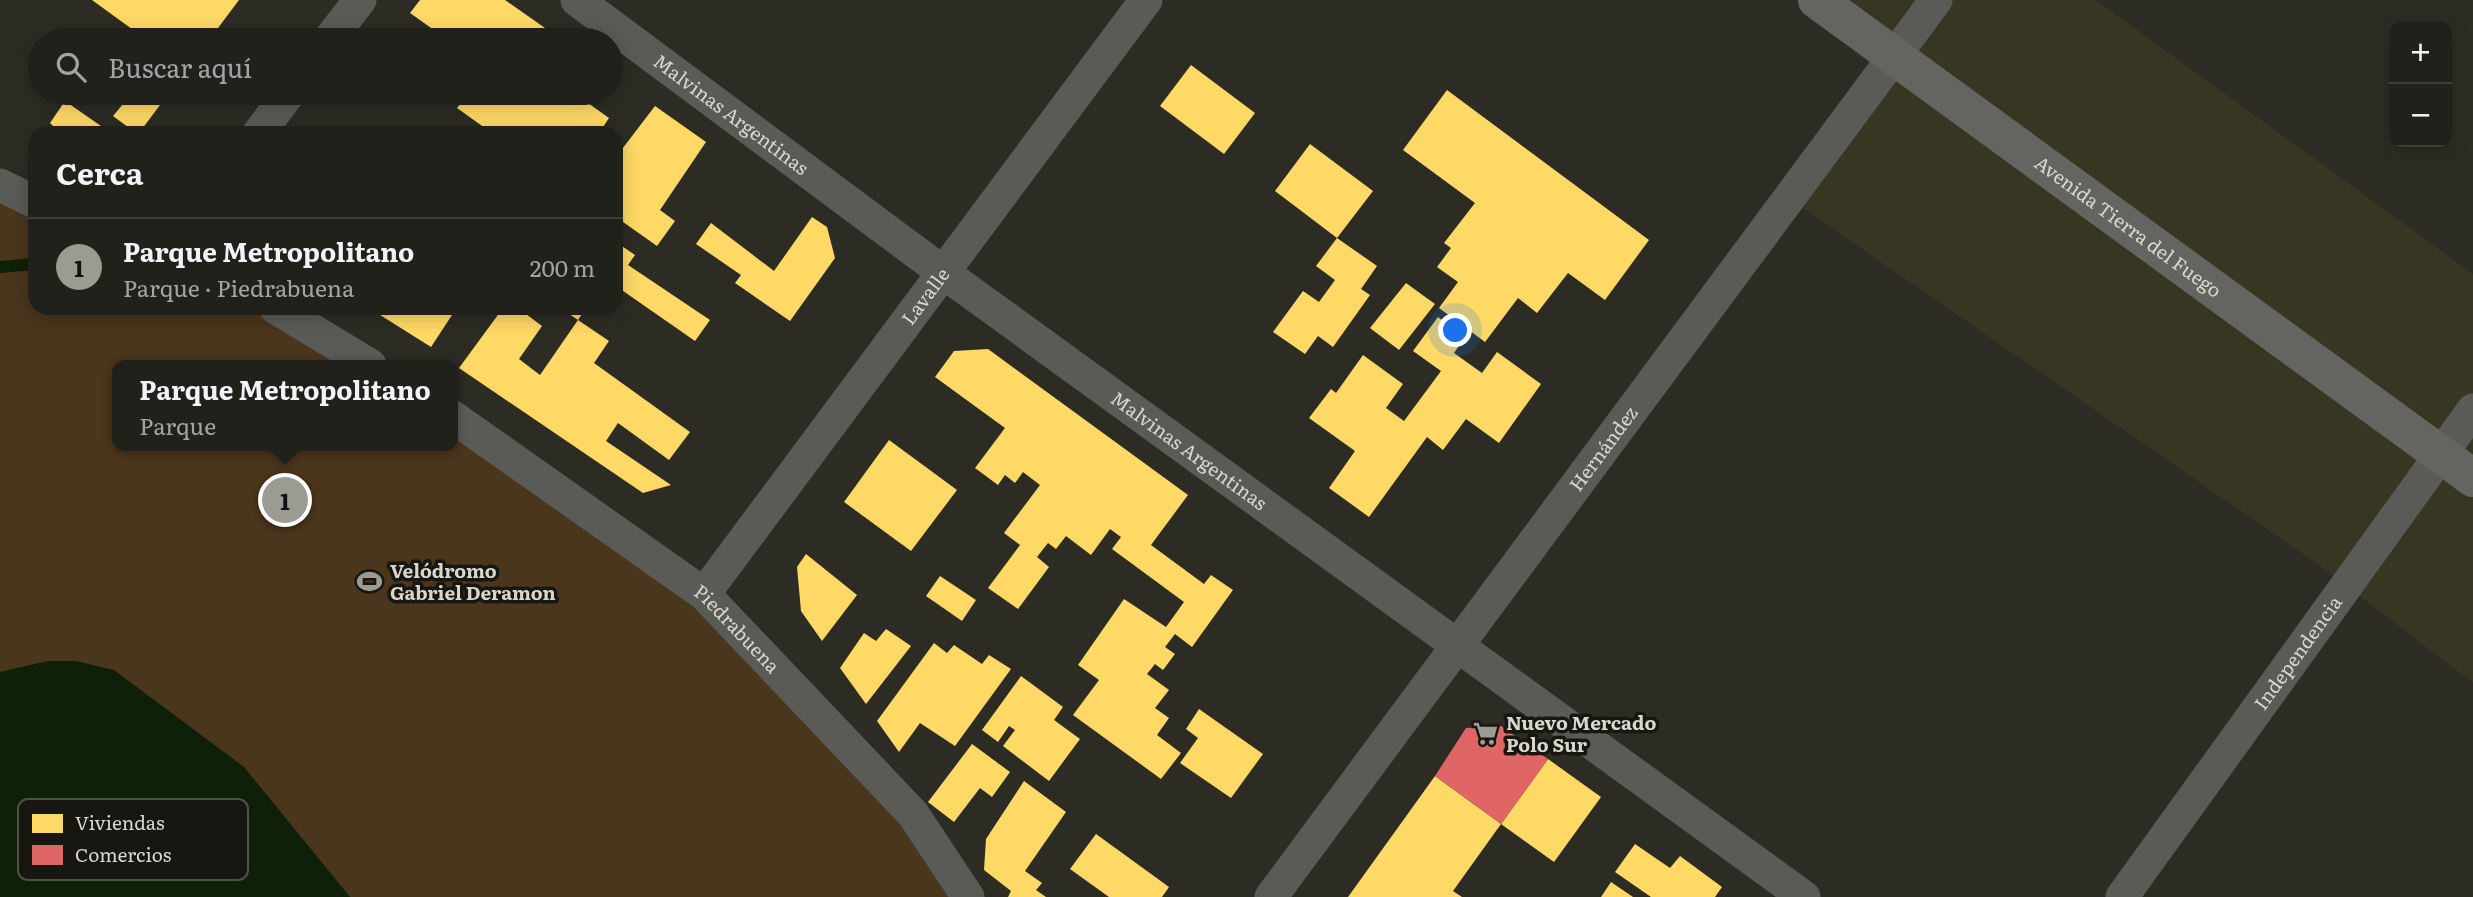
<!DOCTYPE html>
<html lang="es">
<head>
<meta charset="utf-8">
<style>
  :root { --surface:#21211b; --page:#2d2e28; --text:#f1f3f6; --muted:#a2a3a3; --line:#3e3e3a; --accent:#9c9b92 }
  body { margin:0; font-family:Literata,serif; background:var(--page); color:var(--text) }
  .controls { position:absolute; right:21px; top:21px; display:grid; overflow:hidden; border-radius:14px; box-shadow:0 4px 18px #0003 }
  .controls button { width:63px; height:63px; display:grid; place-items:center; padding:0; border:0; border-bottom:2px solid var(--line); background:var(--surface); color:var(--text); font:35px sans-serif }
  .you { position:absolute; left:1456px; top:331px; width:24px; height:24px; margin:-18px; border:5px solid #fff; border-radius:50%; background:#1a73e8; box-shadow:0 0 0 10px #1a73e833 }
  .badge { display:grid; place-items:center; width:46px; height:46px; border-radius:50%; background:var(--accent); color:#111; font-size:23px; font-weight:700 }
  .pin { position:absolute; translate:-50% -50%; border:4px solid #fff; box-shadow:0 2px 7px #0006 }
  .popup { position:absolute; left:112px; top:360px; width:346px; height:91px; box-sizing:border-box; display:grid; place-content:center; border-radius:14px; background:var(--surface); filter:drop-shadow(0 2px 5px #0005); font-size:23px; white-space:nowrap; color:var(--muted) }
  .popup b { font-size:26px; color:var(--text) }
  .popup::after { content:''; position:absolute; left:50%; top:100%; margin-left:-14px; border:14px solid transparent; border-top-color:var(--surface) }
  .list { margin:0; padding:0; list-style:none }
  h2 { display:flex; justify-content:space-between; align-items:center; height:91px; margin:0; padding:0 28px; font-size:30px }
  h2 small { font-size:23px; font-weight:400; color:var(--muted) }
  .list li { display:grid; grid-template-columns:46px 1fr auto; gap:21px; align-items:center; box-sizing:border-box; height:98px; padding:0 28px; border-top:2px solid var(--line) }
  .list b { display:block; font-size:26px; white-space:nowrap }
  .list p { margin:0; font-size:23px; white-space:nowrap; color:var(--muted) }
  .list em { font-size:23px; font-style:normal; color:var(--muted) }
  .icon { flex:none; width:38px; height:38px; fill:none; stroke:currentColor; stroke-width:2; stroke-linecap:round; stroke-linejoin:round }
  .map { position:relative; flex:none; width:2473px; height:897px; overflow:hidden }
  .search { position:absolute; background:var(--surface); box-shadow:0 4px 18px #0003; left:28px; top:28px; width:595px; height:77px; display:flex; align-items:center; gap:18px; box-sizing:border-box; padding:0 24px; border-radius:38px; color:var(--muted); font-size:26px }
  .panel { position:absolute; background:var(--surface); box-shadow:0 4px 18px #0003; left:28px; top:126px; width:595px; height:189px; border-radius:21px }
  .map>svg:first-child { display:block }
  .built { fill:#373622 }
  .green { fill:#4a351d }
  .water { fill:#0e2108 }
  .homes { fill:#ffd966 }
  .shops { fill:#e06666 }
  .lines { fill:none; stroke-linecap:round; stroke-linejoin:round }
  .stream { stroke:#0e2108; stroke-width:12 }
  .street { stroke:#5a5b57; stroke-width:33 }
  .secondary { stroke:#646461; stroke-width:38 }
  .labels { text-anchor:middle; stroke-width:7; stroke-linejoin:round; paint-order:stroke }
  .street-label { font-size:19px; fill:#d8d7ce; stroke:#171610 }
  .poi-label { font-size:19px; font-weight:bold; fill:#d8d7ce; stroke:#171610; text-anchor:start }
  .key { fill:#171610; stroke:#515049; stroke-width:2 }
  .key-label { font-size:19px; fill:#d8d7ce }
</style>
</head>
<body>
<div class="map">
<svg width="2473" height="897" viewBox="0 0 2473 897">
  <rect width="100%" height="100%" fill="#2c2c24"/>
  <!-- built -->
  <polygon class="built" points="1817,0 2096,0 2473,274 2473,683 2319,565 1791,200 1894,57"/>
  <!-- green -->
  <polygon class="green" points="0,185 35,202 35,308 276,308 370,365 117,365 117,446 453,446 453,417 704,594 968,897 0,897"/>
  <!-- water -->
  <polygon class="water" points="48,661 76,661 114,670 244,767 350,897 0,897 0,672"/>
  <!-- homes -->
  <g class="homes">
    <polygon points="92,0 239,0 209,40 147,40"/>
    <polygon points="420,0 505,0 562,40 448,40 410,13"/>
    <polygon points="1191,65 1255,113 1224,154 1160,106"/>
    <polygon points="1447,90 1649,240 1605,300 1568,273 1537,313 1518,298 1485,342 1439,308 1458,282 1437,267 1451,248 1444,243 1475,203 1403,150"/>
    <polygon points="81,93 107,93 98,105"/>
    <polygon points="108,93 143,93 160,105 139,133 136,133 113,116 123,104"/>
    <polygon points="469,93 574,93 609,118 599,133 492,133 457,108"/>
    <polygon points="65,101 111,133 60,133 50,123"/>
    <polygon points="655,106 706,142 660,210 675,221 657,246 616,217 616,157"/>
    <polygon points="1310,144 1373,191 1337,238 1275,191"/>
    <polygon points="812,217 827,227 835,258 790,321 735,283 741,275 696,244 711,223 774,271"/>
    <polygon points="1337,238 1377,266 1361,289 1370,295 1333,347 1318,336 1305,354 1273,332 1303,291 1319,302 1335,280 1316,266"/>
    <polygon points="616,242 635,255 628,265 710,320 695,341 616,286"/>
    <polygon points="1406,283 1435,304 1399,350 1370,328"/>
    <polygon points="369,308 441,308 452,315 431,347"/>
    <polygon points="503,308 518,308 542,326 519,359 540,375 578,320 609,341 594,363 690,432 669,460 618,423 606,441 671,485 643,493 459,368"/>
    <polygon points="560,308 586,308 578,320"/>
    <polygon points="1438,317 1465,337 1454,353 1482,373 1497,352 1541,384 1499,443 1466,419 1443,450 1427,437 1369,517 1329,488 1355,451 1309,418 1331,389 1336,393 1363,355 1403,384 1386,408 1404,421 1441,371 1413,351"/>
    <polygon points="988,349 1188,495 1151,545 1204,584 1211,575 1233,590 1192,647 1175,634 1165,647 1175,654 1163,670 1155,664 1147,674 1169,690 1155,708 1169,718 1157,735 1181,753 1161,779 1073,715 1099,680 1078,665 1124,599 1166,627 1184,602 1112,549 1121,537 1110,529 1091,555 1066,536 1056,549 1048,543 1037,557 1049,567 1018,609 988,588 1020,545 1004,533 1040,485 1023,472 1015,483 1005,475 998,485 975,468 1005,428 935,377 954,351"/>
    <polygon points="889,440 957,490 911,551 844,502"/>
    <polygon points="806,554 857,595 822,641 801,611 797,567"/>
    <polygon points="940,576 976,600 962,621 926,596"/>
    <polygon points="886,629 911,646 866,704 840,668 864,633 876,641"/>
    <polygon points="934,643 947,653 954,645 982,664 989,655 1011,669 955,746 920,723 899,752 877,721"/>
    <polygon points="1021,676 1063,707 1054,720 1080,739 1049,781 1003,746 1015,730 1009,726 998,742 982,730"/>
    <polygon points="1199,709 1263,754 1231,798 1180,763 1198,738 1186,729"/>
    <polygon points="972,744 1010,772 992,797 980,788 954,822 928,802"/>
    <polygon points="1548,759 1601,797 1554,862 1501,824"/>
    <polygon points="1435,776 1501,824 1453,891 1462,897 1348,897"/>
    <polygon points="1024,781 1066,812 1025,871 1042,883 1036,890 1046,897 1008,897 1011,891 984,870 986,839"/>
    <polygon points="1096,834 1169,887 1162,897 1109,897 1070,869"/>
    <polygon points="1635,844 1670,868 1680,856 1722,887 1715,897 1651,897 1615,872"/>
    <polygon points="1611,882 1633,897 1601,897"/>
  </g>
  <!-- shops -->
  <polygon class="shops" points="1501,726 1548,759 1501,824 1435,776 1466,728"/>
  <g class="lines">
    <!-- stream -->
    <polyline class="stream" points="0,267 35,264"/>
    <!-- street -->
    <g class="street">
      <path id="s1" d="M577,0L944,273L1804,897"/>
      <polyline points="329,40 360,0"/>
      <polyline points="259,133 289,93"/>
      <polyline points="0,185 35,202"/>
      <polyline points="276,308 370,365"/>
      <path id="s2" d="M453,417L704,594L913,814L968,897"/>
      <path id="s3" d="M704,594L1146,0"/>
      <path id="s4" d="M1271,897L1936,0"/>
      <path id="s5" d="M2122,897L2473,410"/>
    </g>
    <!-- secondary -->
    <path class="secondary" id="s6" d="M1817,0L2473,478"/>
  </g>
  <!-- icons -->
  <defs>
    <symbol id="stadium-bare" viewBox="-9 -9 18 18"><path d="M0-5a6.5 5 0 1 0 0 10a6.5 5 0 1 0 0-10ZM-3.5-1.8h7v3.6h-7Z" fill="#9c9b92" stroke="#171610" stroke-width="2.5" paint-order="stroke"/></symbol>
    <symbol id="supermarket-bare" viewBox="-9 -9 18 18"><path d="M-6-5.5h2.5l.6 2H6L4.5 2H-2.5L-4.4-4H-6ZM-1.5 3.2a1.3 1.3 0 1 0 .1 0ZM3 3.2a1.3 1.3 0 1 0 .1 0Z" fill="#9c9b92" stroke="#171610" stroke-width="2.5" paint-order="stroke"/></symbol>
  </defs>
  <g fill-rule="evenodd">
    <use href="#stadium-bare" x="352" y="564" width="35" height="35"/>
    <use href="#supermarket-bare" x="1468" y="716" width="35" height="35"/>
  </g>
  <g class="labels">
    <!-- street labels -->
    <g class="street-label">
      <text dy="7" stroke="none"><textPath href="#s1" startOffset="192">Malvinas Argentinas</textPath></text>
      <text dy="7" stroke="none"><textPath href="#s6" startOffset="385">Avenida Tierra del Fuego</textPath></text>
      <text dy="7" stroke="none"><textPath href="#s3" startOffset="371">Lavalle</textPath></text>
      <text dy="7" stroke="none"><textPath href="#s4" startOffset="558">Hernández</textPath></text>
      <text dy="7" stroke="none"><textPath href="#s1" startOffset="760">Malvinas Argentinas</textPath></text>
      <text dy="7" stroke="none"><textPath href="#s2" startOffset="355">Piedrabuena</textPath></text>
      <text dy="7" stroke="none"><textPath href="#s5" startOffset="301">Independencia</textPath></text>
    </g>
    <!-- poi labels -->
    <g class="poi-label">
      <text x="390" y="578">Velódromo<tspan x="390" dy="22">Gabriel Deramon</tspan></text>
      <text x="1506" y="730">Nuevo Mercado<tspan x="1506" dy="22">Polo Sur</tspan></text>
    </g>
  </g>
  <!-- legend -->
  <rect x="18" y="799" width="230" height="81" rx="10" class="key"/>
  <rect x="32" y="814" width="31" height="19" fill="#ffd966"/>
  <rect x="32" y="845" width="31" height="20" fill="#e06666"/>
  <g class="key-label">
    <text x="75" y="830">Viviendas</text>
    <text x="75" y="862">Comercios</text>
  </g>
</svg>
<div class="controls">
<button>+</button>
<button>−</button>
</div>
<div class="you"></div>
<div class="pin badge" style="left:285px;top:500px">1</div>
<div class="popup"><b>Parque Metropolitano</b>Parque</div>
<div class="search"><svg class="icon" aria-label="search" viewBox="0 0 24 24"><circle cx="10" cy="10" r="6"/><path d="M15 15l6 6"/></svg>Buscar aquí</div>
<section class="panel">
<h2>Cerca<small></small></h2>
<ul class="list">
<li><span class="badge">1</span><div><b>Parque Metropolitano</b><p>Parque · Piedrabuena</p></div><em>200 m</em></li>
</ul>
</section>
</div>
</body>
</html>
